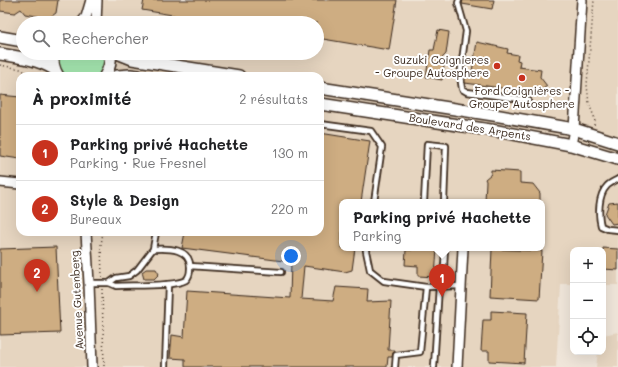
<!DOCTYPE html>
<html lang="fr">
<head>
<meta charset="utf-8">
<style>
  :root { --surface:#fff; --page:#f2f2f2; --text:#202124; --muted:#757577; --line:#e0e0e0; --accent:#c8321e }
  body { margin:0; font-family:Mali,sans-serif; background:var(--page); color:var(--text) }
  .controls { position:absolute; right:12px; bottom:12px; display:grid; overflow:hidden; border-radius:8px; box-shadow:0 4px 16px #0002 }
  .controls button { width:36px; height:36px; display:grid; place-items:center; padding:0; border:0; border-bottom:1px solid var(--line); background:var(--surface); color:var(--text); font:20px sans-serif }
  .you { position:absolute; left:291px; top:256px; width:14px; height:14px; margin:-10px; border:3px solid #fff; border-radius:50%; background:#1a73e8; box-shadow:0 0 0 6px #1a73e833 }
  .badge { display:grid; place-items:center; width:26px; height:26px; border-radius:50%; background:var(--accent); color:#fff; font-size:13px; font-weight:700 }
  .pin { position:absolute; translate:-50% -33px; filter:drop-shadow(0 1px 2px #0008) }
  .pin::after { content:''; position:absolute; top:21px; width:14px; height:12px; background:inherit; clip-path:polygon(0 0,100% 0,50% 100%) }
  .popup { position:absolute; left:339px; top:199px; width:206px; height:52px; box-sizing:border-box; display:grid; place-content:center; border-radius:8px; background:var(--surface); filter:drop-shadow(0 1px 3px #0005); font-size:13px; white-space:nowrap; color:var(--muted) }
  .popup b { font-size:15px; color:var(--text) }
  .popup::after { content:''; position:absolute; left:50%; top:100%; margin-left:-8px; border:8px solid transparent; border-top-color:var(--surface) }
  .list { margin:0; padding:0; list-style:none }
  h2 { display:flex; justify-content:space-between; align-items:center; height:52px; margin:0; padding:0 16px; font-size:17px }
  h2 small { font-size:13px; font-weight:400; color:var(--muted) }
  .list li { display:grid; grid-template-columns:26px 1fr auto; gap:12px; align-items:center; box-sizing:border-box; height:56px; padding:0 16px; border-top:1px solid var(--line) }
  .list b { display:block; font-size:15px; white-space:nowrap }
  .list p { margin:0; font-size:13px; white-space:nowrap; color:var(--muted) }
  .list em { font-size:13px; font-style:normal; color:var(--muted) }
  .icon { flex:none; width:22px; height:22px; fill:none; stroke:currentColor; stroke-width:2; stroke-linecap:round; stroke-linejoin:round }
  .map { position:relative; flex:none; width:618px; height:367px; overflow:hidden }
  .search { position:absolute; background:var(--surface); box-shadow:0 4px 16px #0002; left:16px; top:16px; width:308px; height:44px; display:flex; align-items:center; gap:10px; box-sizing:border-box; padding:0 14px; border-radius:22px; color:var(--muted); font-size:15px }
  .panel { position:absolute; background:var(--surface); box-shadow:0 4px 16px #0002; left:16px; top:72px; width:308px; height:164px; border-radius:12px }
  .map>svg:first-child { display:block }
  .built { fill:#e6d5c0; fill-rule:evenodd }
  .green { fill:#a6e8b1; stroke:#708968 }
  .building { fill:#cead82; stroke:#3b2a1e }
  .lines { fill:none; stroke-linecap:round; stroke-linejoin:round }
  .service-casing { stroke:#3b2a1e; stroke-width:8 }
  .minor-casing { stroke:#3b2a1e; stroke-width:12 }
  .tertiary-casing { stroke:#3b2a1e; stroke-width:14 }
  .path { stroke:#3b2a1e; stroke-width:1.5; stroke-dasharray:1 3; stroke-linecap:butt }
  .service { stroke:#fff; stroke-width:4.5 }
  .minor { stroke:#fff; stroke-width:9 }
  .tertiary { stroke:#fff; stroke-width:11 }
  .poi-dot { fill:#c8321e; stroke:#fff; stroke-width:1.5 }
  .labels { text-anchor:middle; stroke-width:4; stroke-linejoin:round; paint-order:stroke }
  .poi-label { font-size:11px; fill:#3b2a1e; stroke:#fff; text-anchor:end }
  .street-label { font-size:11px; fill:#3b2a1e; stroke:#fff }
</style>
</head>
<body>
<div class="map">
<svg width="618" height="367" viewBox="0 0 618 367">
  <rect width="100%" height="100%" fill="#f0e6da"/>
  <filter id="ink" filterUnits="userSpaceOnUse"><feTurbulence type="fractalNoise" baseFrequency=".025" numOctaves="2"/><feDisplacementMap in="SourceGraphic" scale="8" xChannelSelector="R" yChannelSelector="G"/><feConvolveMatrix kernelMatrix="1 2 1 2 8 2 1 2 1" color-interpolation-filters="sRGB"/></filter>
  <g filter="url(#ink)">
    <!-- built -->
    <g class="built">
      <path d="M0,0H618V285H603V250H573V284H561L556,367H0ZM23,23H317V53H23ZM20,76H320V232H20ZM342,202H542V248H342Z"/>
      <polygon points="618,332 618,367 596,367 598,352 603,352 603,335"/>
    </g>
    <!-- green -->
    <path class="green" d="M59,53H102C105,62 103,68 99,76H63L57,64Z"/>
    <!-- building -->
    <g class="building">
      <polygon points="0,0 58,0 56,13 49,18 25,14 21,9 15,13 0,11"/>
      <polygon points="144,0 397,0 389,50 317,38 317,23 221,23 142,10"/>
      <polygon points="463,0 494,0 492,9 462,4"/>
      <polygon points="438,30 449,32 446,54 441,59 443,62 443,66 444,66 442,80 426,77 430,50 434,50"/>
      <polygon points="477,42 508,49 507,53 518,55 517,60 520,61 519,67 541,70 540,77 547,86 535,95 525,93 523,91 465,83 465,76 471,77"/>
      <polygon points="0,95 20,97 20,159 0,156"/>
      <polygon points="320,133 370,141 361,202 342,202 342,248 355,248 352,270 345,272 304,266 301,299 333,301 336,287 368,289 367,302 391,301 388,350 395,350 395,352 393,353 392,357 388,357 387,367 185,367 185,359 170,358 172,335 184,337 187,291 290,298 291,262 182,248 185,232 320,232"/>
      <polygon points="491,170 520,172 520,183 533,184 540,193 540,202 485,202 486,181 485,179 491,174"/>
      <polygon points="618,202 618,223 612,224 605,214 609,203"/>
      <polygon points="56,247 60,333 0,335 0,249"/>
      <polygon points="412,248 437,248 435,277 418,276 418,266 405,265 406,250 412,250"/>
      <polygon points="603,248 618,249 618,270 603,269"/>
      <polygon points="492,249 542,251 539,299 490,296"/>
      <polygon points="146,269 156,269 159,274 154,279 144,279 142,272"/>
      <polygon points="491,311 527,313 524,363 489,361 489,351 481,351 483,320 491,320"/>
    </g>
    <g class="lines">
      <defs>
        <g id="service">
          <polyline points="459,0 458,3 466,31 460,76 462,89 467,92 528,100"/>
          <polyline points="320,124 371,131 382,147 374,202"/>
          <path d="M618,179C615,181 610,183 607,186C598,195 598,215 601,226L608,229L618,230"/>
          <polyline points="424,202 427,144 446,146 444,202"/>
          <polyline points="366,248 366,251 370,270 384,281 426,287 420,352 396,355 395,367"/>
          <path d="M153,249C168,248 192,248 190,269C190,273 189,277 186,280C174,287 131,285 116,286L109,283L116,278L129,276L137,270L153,249L156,232"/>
          <polyline points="190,266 281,272"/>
          <polyline points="89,283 109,283"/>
          <polyline points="443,286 445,248"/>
          <polyline points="426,287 461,286"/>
          <polyline points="165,367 168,284"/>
          <polyline points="434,367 439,286"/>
        </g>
        <g id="minor">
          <polyline points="81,23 86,17 91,0"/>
          <polyline points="96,23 97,0"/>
          <polyline points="571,145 574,129 582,0"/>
          <polyline points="0,182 20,184"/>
          <polyline points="86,232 89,283 92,367"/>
          <polyline points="457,367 463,248"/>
        </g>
        <g id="tertiary">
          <polyline points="0,37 23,41"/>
          <path d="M53,53C52,62 53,68 58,76"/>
          <polyline points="117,53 132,59 239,76"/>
          <path d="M0,54C19,57 37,59 54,69"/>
          <path d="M105,76C110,68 111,62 110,53"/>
          <polyline points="117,76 130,75 138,76"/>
          <polyline points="320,88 500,116 574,129 618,143"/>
          <polyline points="320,104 497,131 571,145 618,159"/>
        </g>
      </defs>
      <!-- service casing -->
      <use href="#service" class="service-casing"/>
      <!-- minor casing -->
      <use href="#minor" class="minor-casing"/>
      <!-- tertiary casing -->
      <use href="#tertiary" class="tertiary-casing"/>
      <!-- path -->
      <g class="path">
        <polyline points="0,65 20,69 34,76"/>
        <polyline points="594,125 595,119 589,104 587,85 594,0"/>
        <polyline points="102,277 101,245 103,232"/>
        <polyline points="102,289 104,367"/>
      </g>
      <!-- service -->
      <use href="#service" class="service"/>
      <!-- minor -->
      <use href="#minor" class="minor"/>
      <!-- tertiary -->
      <use href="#tertiary" class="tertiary"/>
    </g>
  </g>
  <!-- markers -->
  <g class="poi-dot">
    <circle cx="497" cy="66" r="4"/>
    <circle cx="522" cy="78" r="4"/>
  </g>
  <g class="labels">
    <!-- poi labels -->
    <g class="poi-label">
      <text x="489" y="64">Suzuki Coignieres<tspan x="489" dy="13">- Groupe Autosphere</tspan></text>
      <text x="522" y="95" text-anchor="middle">Ford Coignières -<tspan x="522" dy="13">Groupe Autosphere</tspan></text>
    </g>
    <!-- street labels -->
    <g class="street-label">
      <text transform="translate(470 127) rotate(9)" y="4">Boulevard des Arpents</text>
      <text transform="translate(77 300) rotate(-93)" y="4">Avenue Gutenberg</text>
    </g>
  </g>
</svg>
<div class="controls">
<button>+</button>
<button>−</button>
<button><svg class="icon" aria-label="locate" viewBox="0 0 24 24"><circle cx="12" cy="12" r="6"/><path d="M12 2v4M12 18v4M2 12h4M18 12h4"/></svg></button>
</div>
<div class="you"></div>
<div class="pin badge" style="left:442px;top:297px">1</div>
<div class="popup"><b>Parking privé Hachette</b>Parking</div>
<div class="pin badge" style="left:37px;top:292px">2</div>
<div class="search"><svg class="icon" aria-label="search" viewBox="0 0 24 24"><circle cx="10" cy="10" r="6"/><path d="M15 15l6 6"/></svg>Rechercher</div>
<section class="panel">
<h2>À proximité<small>2 résultats</small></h2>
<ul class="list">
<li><span class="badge">1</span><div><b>Parking privé Hachette</b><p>Parking · Rue Fresnel</p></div><em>130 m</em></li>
<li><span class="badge">2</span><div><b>Style &amp; Design</b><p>Bureaux</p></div><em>220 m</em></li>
</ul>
</section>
</div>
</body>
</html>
